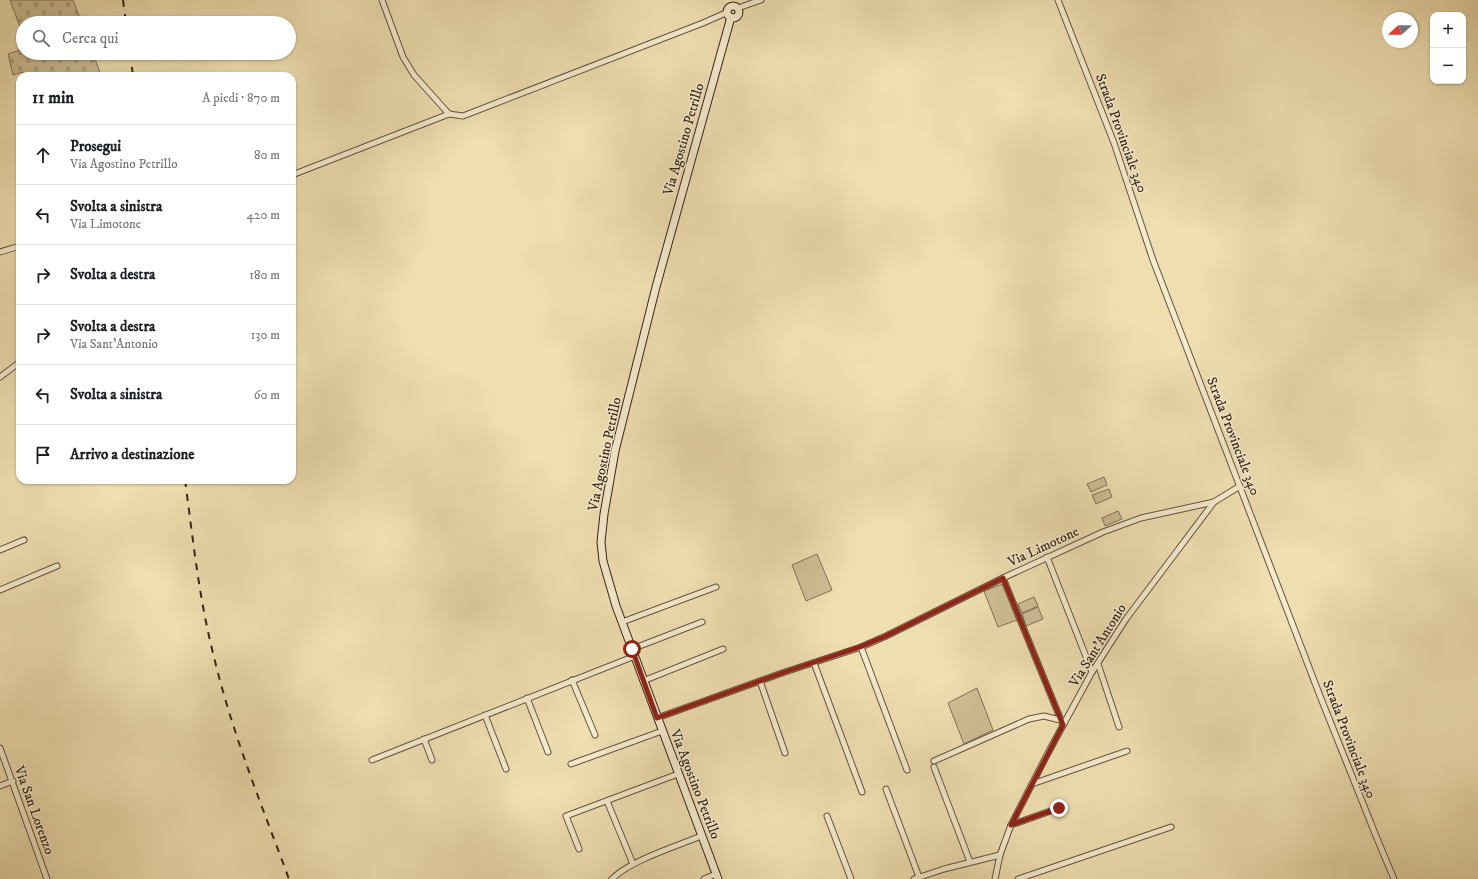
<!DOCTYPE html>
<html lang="it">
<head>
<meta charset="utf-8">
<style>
  :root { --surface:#fff; --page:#f6f6f6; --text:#202124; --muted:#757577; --line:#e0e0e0 }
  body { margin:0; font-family:"IM FELL DW Pica",serif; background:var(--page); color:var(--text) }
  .controls { position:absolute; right:12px; top:12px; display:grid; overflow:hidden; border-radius:8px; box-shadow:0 1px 3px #0004 }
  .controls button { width:36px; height:36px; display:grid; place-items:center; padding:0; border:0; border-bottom:1px solid var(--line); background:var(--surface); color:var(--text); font:20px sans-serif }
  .compass { position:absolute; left:1382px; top:12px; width:36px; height:36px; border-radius:50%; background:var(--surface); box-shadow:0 1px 3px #0004; rotate:249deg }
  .stop { position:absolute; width:12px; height:12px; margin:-9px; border:3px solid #8f2418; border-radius:50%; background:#fff }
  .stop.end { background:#8f2418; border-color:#fff; box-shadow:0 1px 4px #0008 }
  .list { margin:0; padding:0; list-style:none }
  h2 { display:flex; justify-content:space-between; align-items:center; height:52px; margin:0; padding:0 16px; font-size:17px }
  h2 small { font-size:13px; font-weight:400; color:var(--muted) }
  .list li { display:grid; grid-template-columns:26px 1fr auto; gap:12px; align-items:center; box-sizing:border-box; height:60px; padding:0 16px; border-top:1px solid var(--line) }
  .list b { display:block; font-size:15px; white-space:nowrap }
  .list p { margin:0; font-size:13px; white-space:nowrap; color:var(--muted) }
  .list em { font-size:13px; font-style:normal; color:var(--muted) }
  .icon { flex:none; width:22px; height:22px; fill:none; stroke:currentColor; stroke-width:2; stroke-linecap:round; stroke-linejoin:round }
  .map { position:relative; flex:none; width:1478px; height:879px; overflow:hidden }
  .search { position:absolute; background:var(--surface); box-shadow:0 1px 3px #0004; left:16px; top:16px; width:280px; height:44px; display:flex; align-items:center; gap:10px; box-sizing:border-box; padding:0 14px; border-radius:22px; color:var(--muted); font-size:15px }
  .panel { position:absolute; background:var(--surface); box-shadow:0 1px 3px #0004; left:16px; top:72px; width:280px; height:412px; border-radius:12px }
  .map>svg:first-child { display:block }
  .green { fill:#cebe96; stroke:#807158 }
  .cemetery { fill:url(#cemetery-stones); stroke:#807158 }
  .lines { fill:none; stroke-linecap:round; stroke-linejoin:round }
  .street-casing { stroke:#62523f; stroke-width:7 }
  .secondary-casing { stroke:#332419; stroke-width:9 }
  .street { stroke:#f4eacc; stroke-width:5 }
  .secondary { stroke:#f4eacc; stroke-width:7 }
  .rail { stroke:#332419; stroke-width:2; stroke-dasharray:7 7; stroke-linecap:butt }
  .route { stroke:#8f2418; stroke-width:5 }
  .labels { text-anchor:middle; stroke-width:3; stroke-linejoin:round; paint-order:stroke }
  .street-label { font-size:14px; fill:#332419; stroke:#f4eacc }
</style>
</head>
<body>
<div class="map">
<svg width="1478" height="879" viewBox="0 0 1478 879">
  <defs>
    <pattern id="cemetery-stones" width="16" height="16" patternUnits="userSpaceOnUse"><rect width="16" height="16" fill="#cebe96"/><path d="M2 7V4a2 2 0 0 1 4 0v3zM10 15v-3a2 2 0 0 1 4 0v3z" fill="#b1a381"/></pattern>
  </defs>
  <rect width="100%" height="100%" fill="#eedeb0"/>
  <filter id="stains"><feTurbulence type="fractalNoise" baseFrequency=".005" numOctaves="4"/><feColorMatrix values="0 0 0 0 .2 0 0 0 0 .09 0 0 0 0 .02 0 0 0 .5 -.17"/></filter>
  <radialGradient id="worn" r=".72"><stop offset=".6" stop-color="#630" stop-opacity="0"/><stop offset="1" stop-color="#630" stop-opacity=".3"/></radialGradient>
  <!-- green -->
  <g class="green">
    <polygon points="1104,477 1107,485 1091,492 1087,484"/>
    <polygon points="1109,489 1112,497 1096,504 1092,495"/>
    <polygon points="1118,511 1122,519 1105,526 1102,518"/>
    <polygon points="817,554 832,590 806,601 792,565"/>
    <polygon points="1003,584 1017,620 998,627 984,591"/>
    <polygon points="1034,597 1038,606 1022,613 1018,604"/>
    <polygon points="1038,607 1043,619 1026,626 1022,614"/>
    <polygon points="977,688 993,730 964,744 948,703"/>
  </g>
  <!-- cemetery -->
  <g class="cemetery">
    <polygon points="10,0 73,0 82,23 23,23 23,35"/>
    <polygon points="23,49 23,53 93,53 101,76 24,76 23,72 13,75 8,54"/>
  </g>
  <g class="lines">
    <defs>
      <g id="street">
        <polyline points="382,0 403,57 414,75 449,114"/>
        <polyline points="1058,0 1114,143 1153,260 1320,696 1376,836 1394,879"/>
        <polyline points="738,8 761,0"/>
        <polyline points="292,175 449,114 463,116 703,23 728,12"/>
        <polyline points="0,252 20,246"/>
        <polyline points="0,377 20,362"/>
        <polyline points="0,550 24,540"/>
        <polyline points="1047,557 1092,672"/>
        <polyline points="1003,578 1063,725"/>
        <polyline points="0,590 57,566"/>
        <polyline points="622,622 716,587"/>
        <polyline points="861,647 907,770"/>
        <polyline points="632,649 702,622"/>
        <polyline points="814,663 862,792"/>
        <polyline points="1098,664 1119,727"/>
        <polyline points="572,680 595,735"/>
        <polyline points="643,681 723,649"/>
        <polyline points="760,681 785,753"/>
        <polyline points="527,698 548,752"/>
        <polyline points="485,715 506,769"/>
        <polyline points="657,718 782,673 861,647 886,636 1003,578 1103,532 1141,518 1214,502 1240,486"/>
        <polyline points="424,739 432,760"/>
        <polyline points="0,748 47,879"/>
        <polyline points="372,760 635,656"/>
        <polyline points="934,761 1029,719 1044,716 1060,720"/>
        <polyline points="571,764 662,731"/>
        <polyline points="934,767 970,862"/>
        <polyline points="1032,784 1127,751"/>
        <polyline points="0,786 13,781"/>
        <polyline points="886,789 919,877"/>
        <polyline points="607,801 633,864"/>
        <polyline points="827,816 851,879"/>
        <polyline points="1011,825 1059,808"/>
        <polyline points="579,849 566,816 678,774"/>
        <path d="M612,879C631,860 675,847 701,836"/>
        <polyline points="704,879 716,874"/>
        <polyline points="914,879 944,869 1000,855"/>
        <polyline points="995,879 1000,855 1011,825 1048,753 1092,672 1126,619 1214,502"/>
        <polyline points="1018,879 1171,827"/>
      </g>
      <g id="secondary">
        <circle cx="733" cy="12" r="6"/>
        <polyline points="718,879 616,606 603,561 601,542 604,514 615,451 656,287 731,17"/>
      </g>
    </defs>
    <!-- street casing -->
    <use href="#street" class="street-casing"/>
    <!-- secondary casing -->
    <use href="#secondary" class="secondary-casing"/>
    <!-- street -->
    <use href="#street" class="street"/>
    <!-- secondary -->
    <use href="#secondary" class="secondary"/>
    <!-- rail -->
    <g class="rail">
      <polyline points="123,0 126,23"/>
      <polyline points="130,53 133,76"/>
      <path d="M185,480C193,539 199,599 214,657C232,733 262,806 289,879"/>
    </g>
  </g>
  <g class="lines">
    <!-- route -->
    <polyline class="route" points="632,649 657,718 782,673 860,647 886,636 1003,578 1063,725 1011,825 1059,808"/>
  </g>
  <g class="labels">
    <!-- street labels -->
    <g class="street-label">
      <text transform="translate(1122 133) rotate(70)" y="5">Strada Provinciale 340</text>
      <text transform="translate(683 139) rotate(-74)" y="5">Via Agostino Petrillo</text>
      <text transform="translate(1234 436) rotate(69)" y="5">Strada Provinciale 340</text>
      <text transform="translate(604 454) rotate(-78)" y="5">Via Agostino Petrillo</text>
      <text transform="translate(1043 546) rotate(-25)" y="5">Via Limotone</text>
      <text transform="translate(1097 645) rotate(-58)" y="5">Via Sant'Antonio</text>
      <text transform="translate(1350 739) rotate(69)" y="5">Strada Provinciale 340</text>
      <text transform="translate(696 784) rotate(69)" y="5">Via Agostino Petrillo</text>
      <text transform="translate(35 810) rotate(70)" y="5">Via San Lorenzo</text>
    </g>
  </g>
  <rect width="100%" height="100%" filter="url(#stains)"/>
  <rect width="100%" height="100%" fill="url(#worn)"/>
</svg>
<div class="controls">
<button>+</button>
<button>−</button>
</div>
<svg class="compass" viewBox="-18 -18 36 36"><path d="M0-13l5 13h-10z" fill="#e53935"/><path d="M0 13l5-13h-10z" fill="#757577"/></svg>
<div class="stop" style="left:632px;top:649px"></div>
<div class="stop end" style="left:1059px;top:808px"></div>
<div class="search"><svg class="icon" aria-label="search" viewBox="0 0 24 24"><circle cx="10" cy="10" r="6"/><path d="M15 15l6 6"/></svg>Cerca qui</div>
<section class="panel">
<h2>11 min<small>A piedi · 870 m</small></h2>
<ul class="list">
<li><svg class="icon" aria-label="ahead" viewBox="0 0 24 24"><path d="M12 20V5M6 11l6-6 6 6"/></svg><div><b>Prosegui</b><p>Via Agostino Petrillo</p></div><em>80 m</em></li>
<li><svg class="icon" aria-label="left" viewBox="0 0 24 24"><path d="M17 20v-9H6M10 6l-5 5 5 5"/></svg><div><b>Svolta a sinistra</b><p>Via Limotone</p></div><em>420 m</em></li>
<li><svg class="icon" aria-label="right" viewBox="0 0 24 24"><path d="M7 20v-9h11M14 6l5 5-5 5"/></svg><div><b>Svolta a destra</b></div><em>180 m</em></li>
<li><svg class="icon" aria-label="right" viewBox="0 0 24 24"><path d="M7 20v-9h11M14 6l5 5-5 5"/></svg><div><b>Svolta a destra</b><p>Via Sant'Antonio</p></div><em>130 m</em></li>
<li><svg class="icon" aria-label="left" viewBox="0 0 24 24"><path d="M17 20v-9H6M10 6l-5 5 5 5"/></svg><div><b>Svolta a sinistra</b></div><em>60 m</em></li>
<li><svg class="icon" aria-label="arrive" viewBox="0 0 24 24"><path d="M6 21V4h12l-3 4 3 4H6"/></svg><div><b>Arrivo a destinazione</b></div></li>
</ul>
</section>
</div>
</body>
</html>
